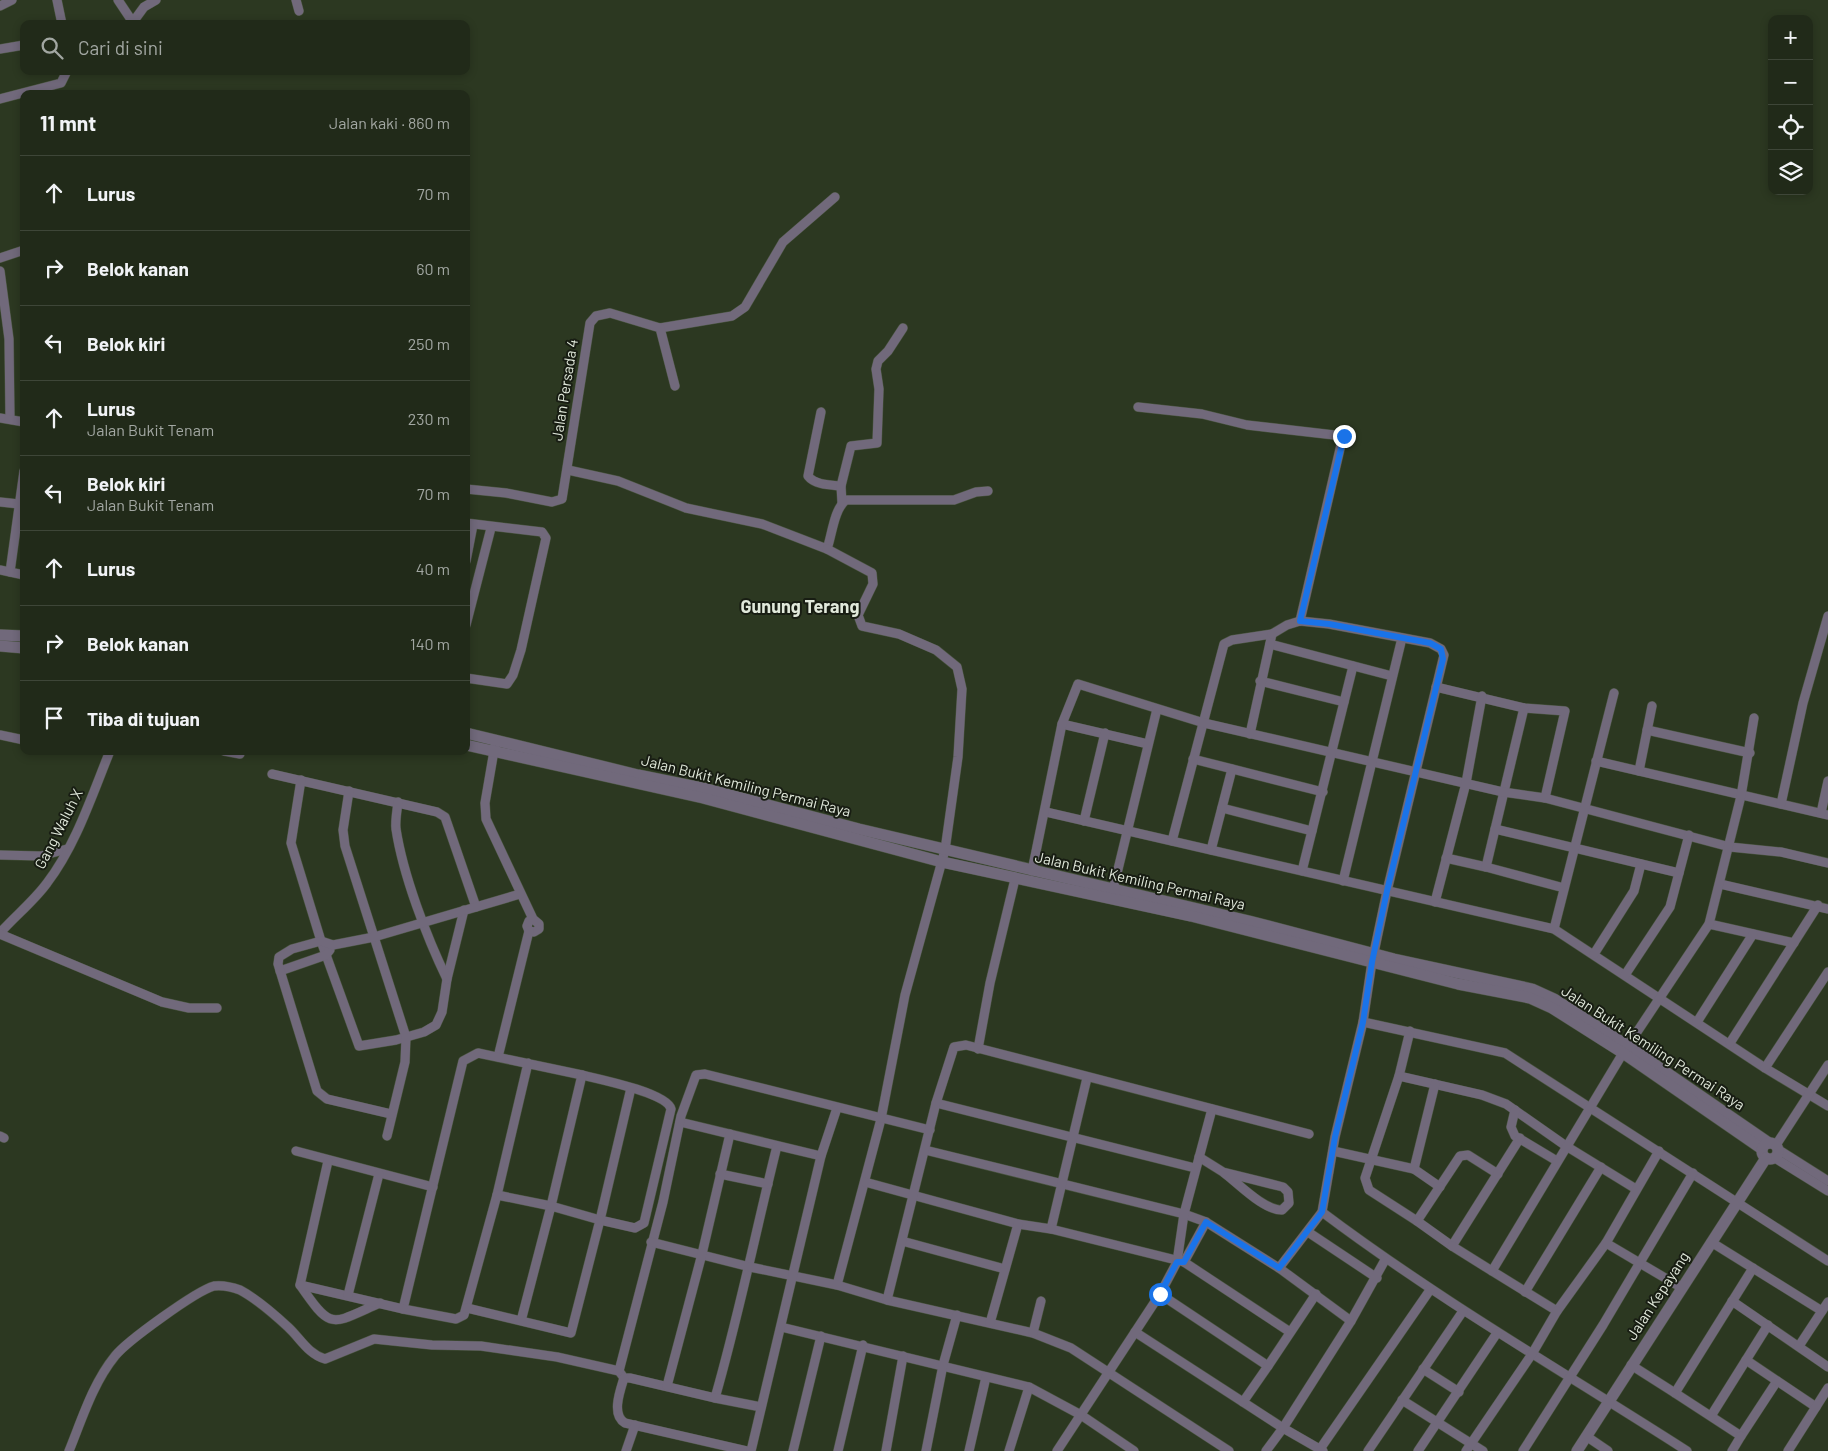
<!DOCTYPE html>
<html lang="id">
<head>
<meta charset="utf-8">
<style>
  :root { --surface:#212a19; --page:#2d3626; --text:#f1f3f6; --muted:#a2a7a2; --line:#3e4638 }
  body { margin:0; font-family:Barlow,sans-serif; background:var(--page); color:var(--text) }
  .controls { position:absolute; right:15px; top:15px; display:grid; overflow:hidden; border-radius:10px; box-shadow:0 2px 8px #0003 }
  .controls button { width:45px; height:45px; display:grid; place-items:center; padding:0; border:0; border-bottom:1px solid var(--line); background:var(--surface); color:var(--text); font:25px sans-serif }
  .stop { position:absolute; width:15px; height:15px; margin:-11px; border:4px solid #1a73e8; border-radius:50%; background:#fff }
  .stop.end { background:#1a73e8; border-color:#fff; box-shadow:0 1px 5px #0008 }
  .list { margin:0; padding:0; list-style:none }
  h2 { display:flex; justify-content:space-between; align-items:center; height:65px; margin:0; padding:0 20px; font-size:21px }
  h2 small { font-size:16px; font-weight:400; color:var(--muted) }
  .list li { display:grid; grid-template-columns:32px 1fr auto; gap:15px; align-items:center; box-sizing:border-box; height:75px; padding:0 20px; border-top:1px solid var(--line) }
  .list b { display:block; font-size:19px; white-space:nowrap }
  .list p { margin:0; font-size:16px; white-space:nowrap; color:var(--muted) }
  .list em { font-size:16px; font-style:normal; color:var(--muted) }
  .icon { flex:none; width:28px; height:28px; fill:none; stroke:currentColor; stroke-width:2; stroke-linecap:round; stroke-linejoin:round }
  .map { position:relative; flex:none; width:1828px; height:1451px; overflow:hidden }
  .search { position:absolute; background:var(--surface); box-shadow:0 2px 8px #0003; left:20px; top:20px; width:450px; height:55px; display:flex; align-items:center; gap:12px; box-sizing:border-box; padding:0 18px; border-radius:10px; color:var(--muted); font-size:19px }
  .panel { position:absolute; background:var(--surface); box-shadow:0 2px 8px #0003; left:20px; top:90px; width:450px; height:665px; border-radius:10px }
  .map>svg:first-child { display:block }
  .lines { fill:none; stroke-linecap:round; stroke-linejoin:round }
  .minor-casing { stroke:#49543f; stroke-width:10 }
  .tertiary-casing { stroke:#49543f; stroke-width:12 }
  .minor { stroke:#71697b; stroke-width:9 }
  .tertiary { stroke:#71697b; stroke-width:11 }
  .route { stroke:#1a73e8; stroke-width:6 }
  .labels { text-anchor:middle; stroke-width:4; stroke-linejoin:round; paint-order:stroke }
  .street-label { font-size:15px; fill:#e1e9db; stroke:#181d13 }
  .quarter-label { font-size:18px; font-weight:bold; fill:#e1e9db; stroke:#181d13 }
</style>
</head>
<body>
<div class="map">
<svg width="1828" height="1451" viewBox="0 0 1828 1451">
  <rect width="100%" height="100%" fill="#2c3821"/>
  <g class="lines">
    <defs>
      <g id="minor">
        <polyline points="57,0 62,24"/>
        <polyline points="118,0 134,24"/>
        <polyline points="296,0 299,11"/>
        <polyline points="0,6 12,0"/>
        <polyline points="133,22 144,7 156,0"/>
        <polyline points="0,49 24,45"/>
        <polyline points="0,99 61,83 67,71"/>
        <polyline points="0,258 24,250"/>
        <polyline points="0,271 9,339 10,418"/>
        <polyline points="660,328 732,316 745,307 783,242 835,197"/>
        <polyline points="1138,407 1202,414 1247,425 1343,436 1300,621"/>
        <path d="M821,412L808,476C815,485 830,485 841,486"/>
        <polyline points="0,418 24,422"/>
        <path d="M568,470L618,481L686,508L762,524L827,549C832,535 834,509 846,500H954L976,492L988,491"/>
        <polyline points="466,489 506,493 552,502 562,499 590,323 596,316 610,313 660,328 675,386"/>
        <polyline points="0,502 19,504"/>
        <polyline points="842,503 841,486 851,446 877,443 879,389 876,369 878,361 888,351 903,328"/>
        <polyline points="466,523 542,532 546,538 521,650 513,675 507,684 466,678"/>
        <polyline points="827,549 872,573 873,584 858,615 862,626 899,634 936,650 957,667 962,689 958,757 945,850 905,995 881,1119 837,1285"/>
        <polyline points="466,561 473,525"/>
        <polyline points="0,570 24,575"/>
        <polyline points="10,572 24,471"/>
        <polyline points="466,625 491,528"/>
        <polyline points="1270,644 1392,676"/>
        <polyline points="1260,681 1344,702"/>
        <polyline points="1436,687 1524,708 1565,711 1545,798"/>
        <polyline points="1062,724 1148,744"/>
        <polyline points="1647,730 1750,753"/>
        <polyline points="0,735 24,740"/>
        <polyline points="495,745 485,803 486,819 533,919 539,924 539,929 534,932 529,931 527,926 529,921 533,919"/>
        <polyline points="224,751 240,754"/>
        <polyline points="1193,759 1323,792"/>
        <polyline points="1596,761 1828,815"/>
        <polyline points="1639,771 1652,706"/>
        <polyline points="272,774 437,812 445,817 476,907"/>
        <polyline points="301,780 291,843 321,941 359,1046 396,1040 424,1032 436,1025 442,1012 447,979 464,910"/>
        <polyline points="349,791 343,830 345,846 406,1037 405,1062 387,1136"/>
        <path d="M398,802C397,811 395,821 396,829C403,875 427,938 447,979"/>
        <polyline points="1781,804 1803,703 1828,616"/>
        <polyline points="1222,808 1312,831"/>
        <polyline points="1046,812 1554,929 1765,1068 1828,1106"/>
        <polyline points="1821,813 1828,781"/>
        <polyline points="1084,821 1105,733"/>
        <polyline points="1495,829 1679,873"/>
        <polyline points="1172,841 1224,644 1232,640 1272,634 1250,734"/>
        <polyline points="1211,850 1232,769"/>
        <polyline points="0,855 41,856 67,849"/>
        <polyline points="1446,858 1486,867 1564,888"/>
        <polyline points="1486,867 1524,708"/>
        <polyline points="1032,871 1062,724 1078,684 1204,723 1503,792 1545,798 1730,847 1781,852 1828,863"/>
        <polyline points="1302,871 1353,666"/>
        <polyline points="1343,881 1402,638"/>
        <polyline points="1720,884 1828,909"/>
        <polyline points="1112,894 1157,709"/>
        <polyline points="1435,902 1466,783 1482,696"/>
        <polyline points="1709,924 1794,943"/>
        <polyline points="1554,929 1614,693"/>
        <path d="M0,933C15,916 34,901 47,883C76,845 92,795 110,751"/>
        <polyline points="0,934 162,1002 189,1008 217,1008"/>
        <polyline points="1594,954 1634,891 1641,864"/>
        <polyline points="280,971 326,955 330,950"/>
        <polyline points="1625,975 1670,907 1689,835"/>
        <polyline points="1363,1022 1505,1053 1828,1261"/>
        <polyline points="1697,1022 1753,934"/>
        <polyline points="1410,1031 1399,1076 1365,1178 1369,1190 1417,1221 1460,1156 1468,1155 1498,1174"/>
        <polyline points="1730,1043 1818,905"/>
        <polyline points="978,1049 990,983 1015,879"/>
        <polyline points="498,1057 529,931"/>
        <path d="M528,1063L497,1195L464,1315L456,1319L403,1309L463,1061L478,1053L582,1075C599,1079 667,1093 671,1109L644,1223L635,1228L600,1220L631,1088"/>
        <polyline points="1765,1068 1828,972"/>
        <polyline points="1399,1076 1482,1095 1506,1104 1566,1146 1636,1189"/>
        <polyline points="1435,1084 1414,1169 1440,1187"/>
        <polyline points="936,1103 1195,1168"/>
        <polyline points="1515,1110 1511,1127 1515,1136 1557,1161"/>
        <polyline points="391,1114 327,1099 317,1091 278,964 279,957 292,949 321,941 333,945 374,937 520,894"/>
        <polyline points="680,1122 821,1156"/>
        <polyline points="0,1136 4,1138"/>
        <polyline points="1776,1145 1828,1065"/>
        <path d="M777,1146C756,1230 739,1315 715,1398L630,1378H624L619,1371L663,1202L681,1116L696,1075L705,1074L930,1130"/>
        <polyline points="925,1150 1184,1214 1206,1222 1279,1268 1322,1212 1335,1137 1363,1022 1372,962 1387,891 1444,655 1441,649 1430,643 1329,624 1300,621 1287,625 1272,634"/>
        <polyline points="1779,1150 1828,1181"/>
        <polyline points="296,1151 433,1187"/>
        <polyline points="1333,1151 1414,1169"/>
        <polyline points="1659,1151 1606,1243 1557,1311 1492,1271 1623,1053 1709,924 1741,796 1754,718"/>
        <path d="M1199,1157C1207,1162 1215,1167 1223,1172C1238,1183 1263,1210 1282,1210L1289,1203L1288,1192L1283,1187L1223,1172"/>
        <polyline points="1775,1158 1828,1191"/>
        <path d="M328,1161L300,1285C332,1331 330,1325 380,1303"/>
        <polyline points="720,1174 768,1184"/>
        <polyline points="865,1182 1018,1224 1051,1229 1087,1078"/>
        <polyline points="497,1195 551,1206 582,1075"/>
        <path d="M1322,1212C1439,1300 1564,1372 1687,1451"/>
        <polyline points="1417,1221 1452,1246 1520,1138"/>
        <polyline points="1051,1229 1184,1262 1290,1332"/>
        <polyline points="1308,1232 1377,1278"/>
        <polyline points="902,1241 1005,1269"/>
        <polyline points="651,1242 750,1267 837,1285 887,1300 1033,1333 1071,1348 1229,1451"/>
        <polyline points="1711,1242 1822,1311 1828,1302"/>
        <polyline points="1606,1243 1682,1288"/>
        <polyline points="1452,1246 1492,1271"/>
        <polyline points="1184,1262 1206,1222"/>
        <polyline points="1279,1268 1351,1321"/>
        <polyline points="1753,1268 1675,1393 1741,1436 1777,1381"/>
        <polyline points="300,1285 403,1309"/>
        <polyline points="1525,1292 1601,1167"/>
        <polyline points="1160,1294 1268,1366 1243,1402 1283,1428 1266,1451"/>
        <polyline points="348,1295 379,1174"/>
        <polyline points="887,1300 936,1103 954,1047 966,1045 1309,1134"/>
        <polyline points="1732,1301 1828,1367"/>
        <polyline points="467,1308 571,1333 600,1220 551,1206 521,1321"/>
        <polyline points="990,1323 1018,1224"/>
        <polyline points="781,1327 1029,1387 1081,1415 1134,1451"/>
        <polyline points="1135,1332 1243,1402"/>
        <polyline points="1033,1333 1041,1301"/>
        <polyline points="1799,1346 1822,1311"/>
        <polyline points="1746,1360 1816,1407"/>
        <polyline points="1631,1365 1675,1393"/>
        <polyline points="1268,1366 1316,1294"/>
        <polyline points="1423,1369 1459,1392"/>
        <path d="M624,1378C620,1391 611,1415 625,1423L747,1451"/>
        <polyline points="667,1386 702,1254 730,1134"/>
        <polyline points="715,1398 761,1407"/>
        <polyline points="1402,1400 1483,1451"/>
        <polyline points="1711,1416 1768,1325"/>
        <polyline points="1586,1436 1608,1451"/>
        <polyline points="1320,1449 1430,1290"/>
        <path d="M69,1451C82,1419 93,1383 115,1356C127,1341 196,1291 214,1286C223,1285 232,1287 240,1290C257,1299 274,1314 288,1327C300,1338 308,1354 325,1359L374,1339L432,1345L481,1346L557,1357L619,1371"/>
        <polyline points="626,1451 635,1425"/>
        <polyline points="751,1451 821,1156 837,1108"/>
        <polyline points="793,1451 821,1336"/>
        <polyline points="838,1451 863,1345"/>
        <polyline points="886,1451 903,1356"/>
        <polyline points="926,1451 943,1365 957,1315"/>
        <polyline points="969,1451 986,1377"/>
        <polyline points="1009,1451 1029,1387"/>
        <polyline points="1057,1451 1160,1294 1177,1262 1184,1214 1212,1109"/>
        <polyline points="1323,1451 1283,1428 1351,1321 1385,1260"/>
        <polyline points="1368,1451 1463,1311"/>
        <polyline points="1418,1451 1497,1333"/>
        <polyline points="1466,1451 1532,1354 1557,1311"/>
        <polyline points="1523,1451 1603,1325 1693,1173"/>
        <polyline points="1732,1451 1741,1436"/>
        <polyline points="1788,1451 1828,1388"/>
      </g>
      <g id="tertiary">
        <polyline points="0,635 24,636"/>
        <polyline points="0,646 24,648"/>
        <polyline points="466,733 638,775 707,789 859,829 1249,921 1394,959 1532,989 1554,999 1628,1046 1769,1143"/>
        <polyline points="466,745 703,798 942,862 1191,916 1458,984 1530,998 1552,1008 1623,1053 1762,1149"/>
        <circle cx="1770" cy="1151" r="8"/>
        <polyline points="1577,1451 1766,1158"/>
      </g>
    </defs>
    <!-- minor casing -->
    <use href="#minor" class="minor-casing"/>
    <!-- tertiary casing -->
    <use href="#tertiary" class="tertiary-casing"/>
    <!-- minor -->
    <use href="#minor" class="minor"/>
    <!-- tertiary -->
    <use href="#tertiary" class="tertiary"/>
  </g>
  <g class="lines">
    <!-- route -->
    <polyline class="route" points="1160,1294 1177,1262 1184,1262 1206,1222 1279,1268 1322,1212 1335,1137 1363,1022 1372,962 1387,891 1443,659 1441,649 1430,643 1329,624 1300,621 1344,436"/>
  </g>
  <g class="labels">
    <!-- street labels -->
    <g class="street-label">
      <text transform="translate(565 390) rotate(-81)" y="5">Jalan Persada 4</text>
      <text transform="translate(746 786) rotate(14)" y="5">Jalan Bukit Kemiling Permai Raya</text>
      <text transform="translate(59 829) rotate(-63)" y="5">Gang Waluh X</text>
      <text transform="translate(1140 881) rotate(13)" y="5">Jalan Bukit Kemiling Permai Raya</text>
      <text transform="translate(1653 1048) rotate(33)" y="5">Jalan Bukit Kemiling Permai Raya</text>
      <text transform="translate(1658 1296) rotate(-57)" y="5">Jalan Kepayang</text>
    </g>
    <!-- quarter labels -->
    <g class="quarter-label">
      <text x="800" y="613">Gunung Terang</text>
    </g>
  </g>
</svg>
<div class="controls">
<button>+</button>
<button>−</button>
<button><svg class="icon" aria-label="locate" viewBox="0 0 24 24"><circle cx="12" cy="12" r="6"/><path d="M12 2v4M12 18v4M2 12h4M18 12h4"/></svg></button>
<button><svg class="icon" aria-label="layers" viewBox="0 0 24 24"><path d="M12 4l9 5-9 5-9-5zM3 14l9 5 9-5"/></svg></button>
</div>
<div class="stop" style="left:1160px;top:1294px"></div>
<div class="stop end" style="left:1344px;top:436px"></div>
<div class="search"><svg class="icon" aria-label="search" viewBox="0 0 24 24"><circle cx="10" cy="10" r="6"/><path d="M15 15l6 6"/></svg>Cari di sini</div>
<section class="panel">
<h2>11 mnt<small>Jalan kaki · 860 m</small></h2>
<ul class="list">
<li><svg class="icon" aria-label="ahead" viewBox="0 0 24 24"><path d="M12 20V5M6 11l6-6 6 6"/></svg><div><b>Lurus</b></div><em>70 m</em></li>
<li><svg class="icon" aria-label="right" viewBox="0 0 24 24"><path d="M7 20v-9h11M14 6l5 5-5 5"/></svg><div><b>Belok kanan</b></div><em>60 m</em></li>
<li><svg class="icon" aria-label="left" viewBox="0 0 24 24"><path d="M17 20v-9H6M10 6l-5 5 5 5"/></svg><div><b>Belok kiri</b></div><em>250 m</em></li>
<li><svg class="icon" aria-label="ahead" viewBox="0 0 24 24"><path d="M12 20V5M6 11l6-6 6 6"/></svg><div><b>Lurus</b><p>Jalan Bukit Tenam</p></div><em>230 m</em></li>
<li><svg class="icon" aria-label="left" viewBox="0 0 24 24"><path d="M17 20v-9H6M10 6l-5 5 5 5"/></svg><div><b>Belok kiri</b><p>Jalan Bukit Tenam</p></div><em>70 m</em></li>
<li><svg class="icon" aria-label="ahead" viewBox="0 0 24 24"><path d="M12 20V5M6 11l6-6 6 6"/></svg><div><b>Lurus</b></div><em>40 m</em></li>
<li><svg class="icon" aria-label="right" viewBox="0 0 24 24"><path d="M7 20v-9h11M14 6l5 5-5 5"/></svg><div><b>Belok kanan</b></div><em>140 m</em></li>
<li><svg class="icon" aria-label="arrive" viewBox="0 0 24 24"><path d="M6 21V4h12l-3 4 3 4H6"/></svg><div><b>Tiba di tujuan</b></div></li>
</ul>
</section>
</div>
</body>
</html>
